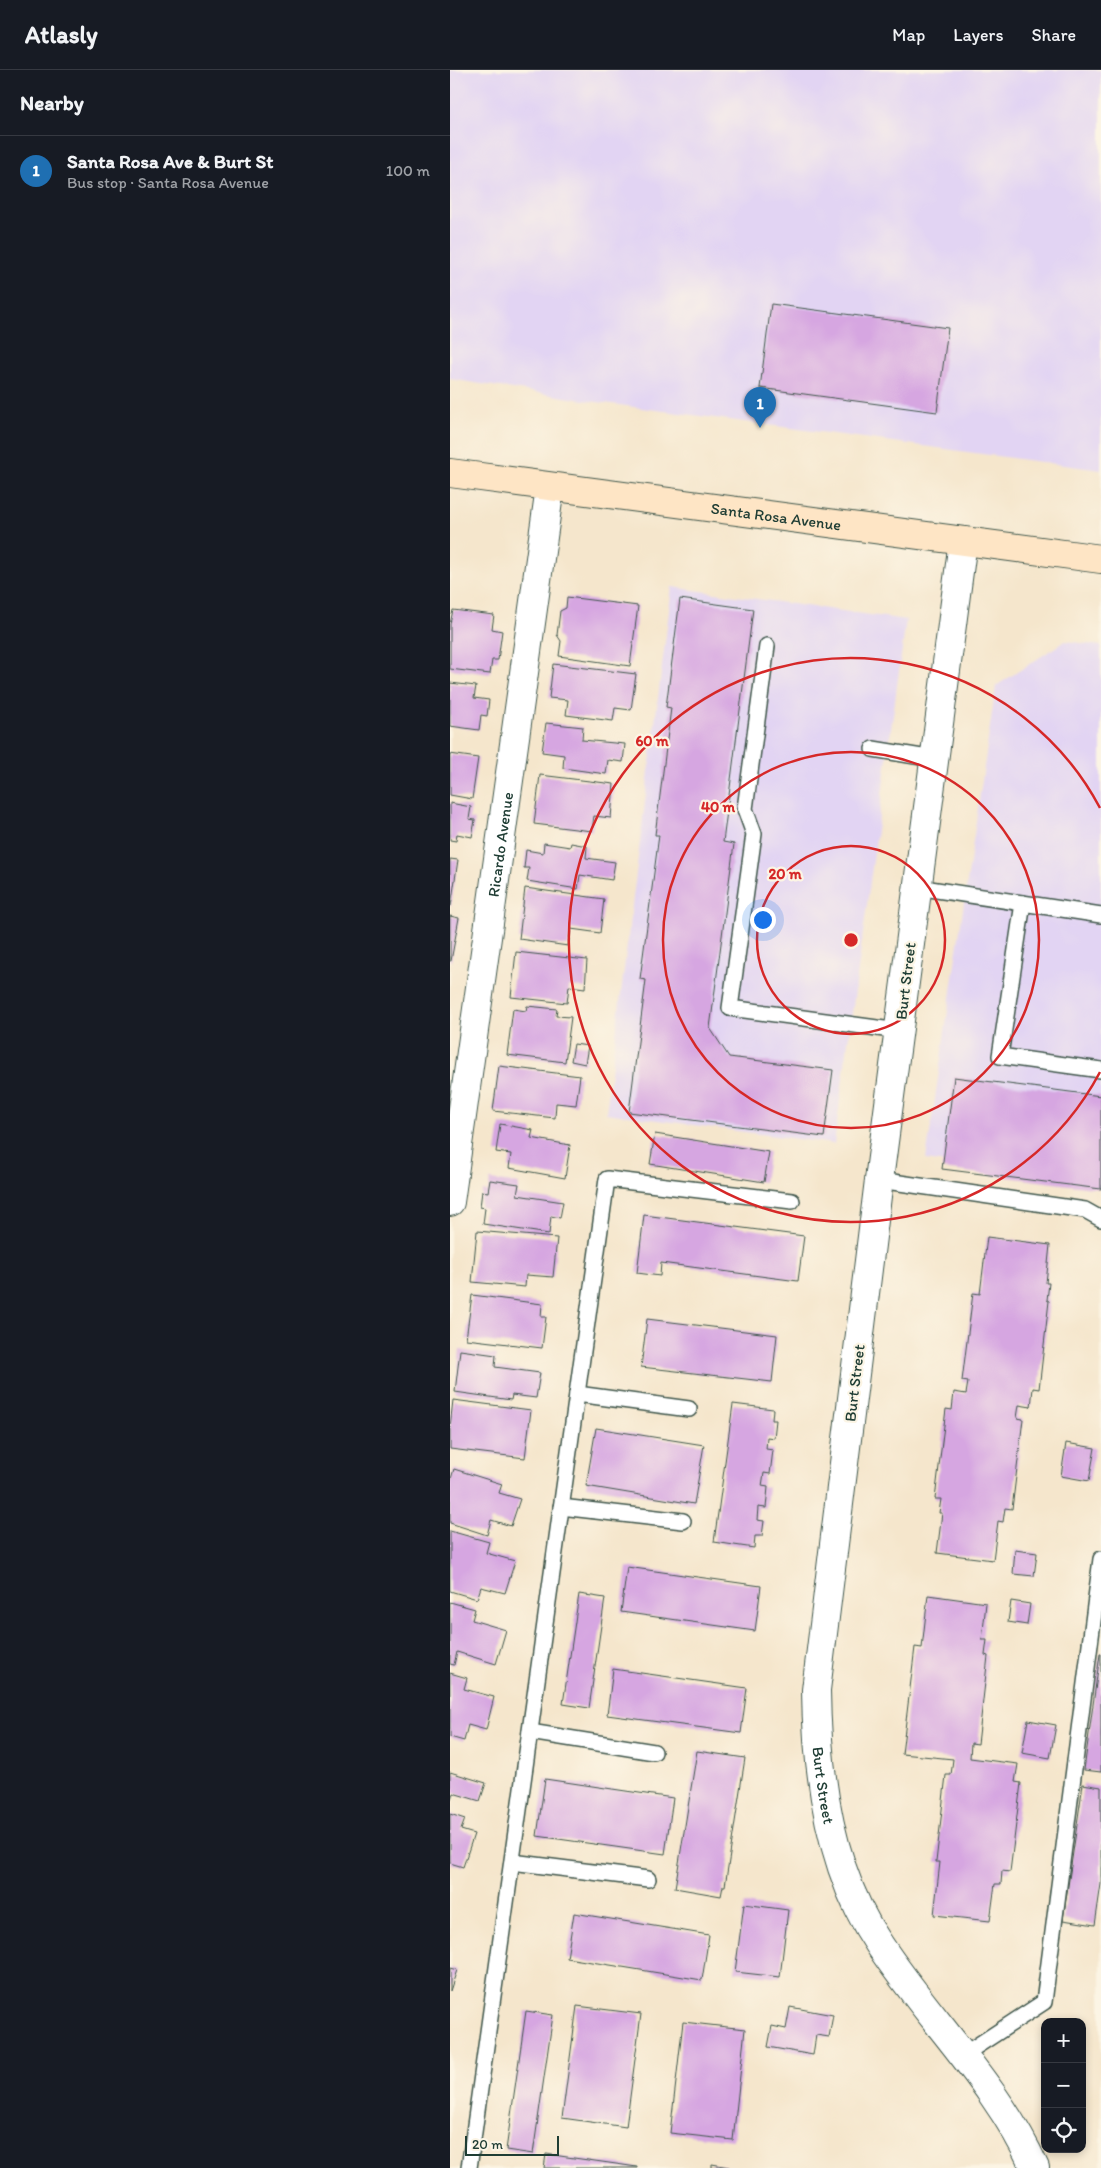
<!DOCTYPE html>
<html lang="en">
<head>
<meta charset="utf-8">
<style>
  :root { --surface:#171b24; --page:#20242c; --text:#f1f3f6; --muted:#9ea1a6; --line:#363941; --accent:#1f6fb2 }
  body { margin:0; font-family:Itim,sans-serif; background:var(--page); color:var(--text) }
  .controls { position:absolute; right:15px; bottom:15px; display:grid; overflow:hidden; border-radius:10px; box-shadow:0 2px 8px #0003 }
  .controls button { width:45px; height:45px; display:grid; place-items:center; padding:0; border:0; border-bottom:1px solid var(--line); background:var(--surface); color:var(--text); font:25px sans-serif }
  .scale { position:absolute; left:15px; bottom:12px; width:94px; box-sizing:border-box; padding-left:5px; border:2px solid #1f3d34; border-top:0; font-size:14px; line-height:18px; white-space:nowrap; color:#1f3d34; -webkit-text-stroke:4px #fcf5e5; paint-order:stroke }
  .you { position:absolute; left:312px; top:849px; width:18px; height:18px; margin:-12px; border:4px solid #fff; border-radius:50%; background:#1a73e8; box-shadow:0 0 0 8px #1a73e833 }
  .badge { display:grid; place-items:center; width:32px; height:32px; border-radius:50%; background:var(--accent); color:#fff; font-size:16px; font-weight:700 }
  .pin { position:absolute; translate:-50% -41px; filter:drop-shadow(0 1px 2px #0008) }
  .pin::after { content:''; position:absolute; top:26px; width:18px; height:15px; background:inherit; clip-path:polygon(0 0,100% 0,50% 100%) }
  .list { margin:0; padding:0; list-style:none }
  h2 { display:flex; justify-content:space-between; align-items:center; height:65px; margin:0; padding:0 20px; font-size:21px }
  h2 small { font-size:16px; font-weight:400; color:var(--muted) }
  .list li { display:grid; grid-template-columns:32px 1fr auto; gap:15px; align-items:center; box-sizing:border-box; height:70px; padding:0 20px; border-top:1px solid var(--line) }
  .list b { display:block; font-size:19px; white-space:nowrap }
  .list p { margin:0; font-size:16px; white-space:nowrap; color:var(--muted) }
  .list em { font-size:16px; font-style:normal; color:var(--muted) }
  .icon { flex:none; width:28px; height:28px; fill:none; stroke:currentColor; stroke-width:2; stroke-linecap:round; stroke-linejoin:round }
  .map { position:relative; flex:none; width:651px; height:2098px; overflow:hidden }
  header { display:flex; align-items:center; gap:30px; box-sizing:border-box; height:70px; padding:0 25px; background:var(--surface); border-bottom:1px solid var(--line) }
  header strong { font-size:24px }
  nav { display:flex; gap:28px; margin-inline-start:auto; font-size:18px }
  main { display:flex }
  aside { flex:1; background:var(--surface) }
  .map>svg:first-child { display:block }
  .built { fill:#e2d4f3 }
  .building { fill:#d6a6e1 }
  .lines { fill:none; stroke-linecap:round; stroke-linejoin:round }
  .lane-casing { stroke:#3f564b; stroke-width:18 }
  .street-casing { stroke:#3f564b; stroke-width:30 }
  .secondary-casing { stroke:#3f564b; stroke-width:30 }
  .lane { stroke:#fff; stroke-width:15 }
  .street { stroke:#fff; stroke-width:28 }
  .secondary { stroke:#fee5c5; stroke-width:28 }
  .ring { fill:none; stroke:#d62828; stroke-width:2.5 }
  .labels { text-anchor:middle; stroke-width:4.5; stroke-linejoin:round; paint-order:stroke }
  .street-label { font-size:16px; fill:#1f3d34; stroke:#fcf5e5 }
  .centre { fill:#d62828; stroke:#fcf5e5; stroke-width:2.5 }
  .ring-label { font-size:15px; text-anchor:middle; font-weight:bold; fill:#d62828; stroke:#fcf5e5; stroke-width:4.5; stroke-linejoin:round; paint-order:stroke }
</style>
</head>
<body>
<header>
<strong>Atlasly</strong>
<nav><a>Map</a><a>Layers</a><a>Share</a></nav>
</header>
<main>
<aside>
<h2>Nearby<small></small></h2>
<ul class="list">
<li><span class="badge">1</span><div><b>Santa Rosa Ave &amp; Burt St</b><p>Bus stop · Santa Rosa Avenue</p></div><em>100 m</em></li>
</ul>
</aside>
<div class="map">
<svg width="651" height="2098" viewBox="0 0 651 2098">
  <rect width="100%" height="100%" fill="#fcf5e5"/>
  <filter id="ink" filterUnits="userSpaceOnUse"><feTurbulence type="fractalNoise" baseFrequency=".02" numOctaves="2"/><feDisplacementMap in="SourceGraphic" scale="10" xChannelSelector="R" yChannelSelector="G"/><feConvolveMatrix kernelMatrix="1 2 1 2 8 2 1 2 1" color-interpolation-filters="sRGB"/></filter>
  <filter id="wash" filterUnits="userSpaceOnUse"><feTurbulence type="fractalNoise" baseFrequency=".0096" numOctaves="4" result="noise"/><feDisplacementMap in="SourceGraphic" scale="20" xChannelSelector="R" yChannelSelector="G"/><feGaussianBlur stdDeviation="1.12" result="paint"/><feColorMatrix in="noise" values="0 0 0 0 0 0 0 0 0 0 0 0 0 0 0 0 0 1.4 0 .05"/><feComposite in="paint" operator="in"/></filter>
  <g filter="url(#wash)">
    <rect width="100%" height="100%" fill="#f5e6cc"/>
    <!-- built -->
    <g class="built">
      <polygon points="0,0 651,0 651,400 140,331 0,309"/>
      <polygon points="222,517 456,550 384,1074 156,1043"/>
      <polygon points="615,571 651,576 651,1115 476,1090 546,616"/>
    </g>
    <g id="blocks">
      <!-- building -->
      <g class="building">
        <polygon points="321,234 498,258 487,342 310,318"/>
        <polygon points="117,527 188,536 180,596 109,586 111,571 107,565 110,541 116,538"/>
        <polygon points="230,529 303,539 273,772 284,774 260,958 279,987 383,1000 374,1067 179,1042 196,910 190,909 209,765 205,765 221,638 216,637"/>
        <polygon points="3,540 44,545 42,559 52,561 48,590 42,590 40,604 0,599 0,554"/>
        <polygon points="103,594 186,604 181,640 165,638 163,651 116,645 118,630 99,628"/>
        <polygon points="0,613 26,616 24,628 39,630 37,646 31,645 29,660 0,656"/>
        <polygon points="96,653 133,657 132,670 175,674 173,692 158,690 156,704 113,698 114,685 92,682"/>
        <polygon points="0,684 28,688 22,729 0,725"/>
        <polygon points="90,705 164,714 161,748 144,746 142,761 84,754"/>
        <polygon points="0,733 21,737 19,749 25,750 22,767 7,764 6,771 0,770"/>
        <polygon points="94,773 120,777 121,773 137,776 136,788 165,792 162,810 130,805 128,819 77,811 79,798 74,798 76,780 93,783"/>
        <polygon points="0,789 8,790 1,836 0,836"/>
        <polygon points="75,818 154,829 150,863 121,859 118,876 69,869"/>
        <polygon points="0,846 9,848 1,891 0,891"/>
        <polygon points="66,882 137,890 135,918 119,916 117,933 61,927"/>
        <polygon points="77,936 107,939 106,946 121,947 115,992 57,985 63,939 76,941"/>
        <polygon points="124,974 138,976 135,994 121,991"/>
        <polygon points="49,996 130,1006 126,1035 106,1033 105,1048 43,1041"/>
        <polygon points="504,1007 651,1026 651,1119 492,1099"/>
        <polygon points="50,1054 83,1060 81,1068 120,1075 115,1108 59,1098 61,1084 46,1082"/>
        <polygon points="205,1064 319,1082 314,1112 200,1094"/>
        <polygon points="40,1110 69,1114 67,1125 113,1132 110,1148 101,1146 99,1164 33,1154 35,1138 30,1137 32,1121 38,1122"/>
        <polygon points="194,1145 354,1166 348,1211 211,1193 210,1206 187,1203"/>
        <polygon points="27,1161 107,1168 103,1207 76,1205 75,1217 22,1212"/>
        <polygon points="537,1167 600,1175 596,1213 599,1213 597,1230 599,1231 589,1319 583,1318 581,1337 569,1335 567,1348 573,1349 562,1439 555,1438 553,1452 548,1451 543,1490 487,1483 492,1443 489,1443 491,1429 485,1429 496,1339 502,1340 504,1322 516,1324 518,1312 512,1311 523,1223 530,1224"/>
        <polygon points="22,1225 92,1234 91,1247 96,1247 92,1278 16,1269"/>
        <polygon points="197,1249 327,1265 322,1312 191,1297"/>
        <polygon points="10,1280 46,1285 45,1297 90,1303 86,1328 62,1325 61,1330 5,1322"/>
        <polygon points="3,1330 81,1340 75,1388 0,1379 0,1357"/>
        <polygon points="283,1334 323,1339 322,1350 326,1350 324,1368 317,1367 316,1379 323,1380 320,1404 314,1403 312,1416 318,1417 316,1438 308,1437 307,1450 314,1451 312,1466 305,1466 304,1478 264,1472"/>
        <polygon points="146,1358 254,1375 244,1434 136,1416"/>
        <polygon points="616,1373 645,1378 639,1411 611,1406"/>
        <polygon points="4,1399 52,1414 49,1423 70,1429 61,1456 41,1450 37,1465 0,1453 0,1412"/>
        <polygon points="0,1461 39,1472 36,1483 65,1491 55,1523 31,1517 27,1529 0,1521"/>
        <polygon points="565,1480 587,1483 584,1506 563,1504"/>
        <polygon points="177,1497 311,1516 305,1561 171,1542"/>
        <polygon points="129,1524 155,1528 139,1638 113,1634"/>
        <polygon points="478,1525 536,1533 532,1570 537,1570 535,1585 538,1586 528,1674 521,1673 520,1688 568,1694 565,1712 571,1713 560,1802 552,1801 551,1814 545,1814 540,1851 484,1845 490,1792 486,1792 496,1705 501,1705 503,1689 452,1684 465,1577 472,1578"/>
        <polygon points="561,1531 580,1534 577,1555 558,1552"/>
        <polygon points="0,1532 25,1539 22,1550 56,1560 46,1594 7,1582 4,1595 0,1594"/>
        <polygon points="650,1584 651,1584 651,1702 634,1700"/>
        <polygon points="163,1599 297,1618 291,1663 157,1645"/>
        <polygon points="0,1603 17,1608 14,1619 44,1627 36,1660 18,1655 14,1671 0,1667"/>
        <polygon points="578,1650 606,1655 600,1688 572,1683"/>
        <polygon points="247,1681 295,1688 275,1816 273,1816 271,1826 225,1818"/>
        <polygon points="0,1702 36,1713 30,1731 3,1723 0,1732"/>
        <polygon points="95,1709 223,1728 215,1784 87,1766"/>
        <polygon points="633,1714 651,1717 651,1814 645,1855 613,1850"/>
        <polygon points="0,1744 15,1749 11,1760 24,1764 13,1797 0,1793"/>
        <polygon points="294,1834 338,1840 330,1907 285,1902"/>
        <polygon points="124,1843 259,1865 252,1910 117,1888"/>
        <polygon points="0,1898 7,1900 0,1921"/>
        <polygon points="127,1936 191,1944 176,2057 112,2048"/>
        <polygon points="340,1937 383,1945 379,1967 366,1965 363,1985 318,1977 322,1956 336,1959"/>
        <polygon points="76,1941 103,1945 83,2084 56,2080"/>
        <polygon points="233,1952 295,1959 283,2070 220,2063"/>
        <polygon points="96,2084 187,2097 187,2098 94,2098"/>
        <polygon points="262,2094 279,2097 279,2098 262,2098"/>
      </g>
    </g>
  </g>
  <g filter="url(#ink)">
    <use href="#blocks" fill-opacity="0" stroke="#3f564b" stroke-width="1"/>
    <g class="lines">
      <defs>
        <g id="lane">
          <polyline points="317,576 295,739 304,764 280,938 449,961"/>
          <polyline points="423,679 484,689"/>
          <polyline points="467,817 651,845"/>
          <polyline points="573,833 550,986 651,1000"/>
          <polyline points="429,1110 635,1140 651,1149"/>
          <polyline points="127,1324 239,1339"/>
          <polyline points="111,1437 233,1451"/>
          <polyline points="80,1662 204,1682"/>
          <polyline points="62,1792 198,1809"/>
          <polyline points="513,1985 594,1932 651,1489"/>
          <polyline points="19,2098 157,1109 342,1131"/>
        </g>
        <g id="street">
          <path id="s1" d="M513,471L429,1110L366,1620C367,1705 380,1802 429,1874C479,1950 547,2014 585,2098"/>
          <path id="s2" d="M0,1132L100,417"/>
        </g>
        <g id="secondary">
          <path id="s3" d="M0,403L651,489"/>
        </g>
      </defs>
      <!-- lane casing -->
      <use href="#lane" class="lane-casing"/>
      <!-- street casing -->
      <use href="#street" class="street-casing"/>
      <!-- secondary casing -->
      <use href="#secondary" class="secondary-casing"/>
      <!-- lane -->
      <use href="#lane" class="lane"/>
      <!-- street -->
      <use href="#street" class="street"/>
      <!-- secondary -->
      <use href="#secondary" class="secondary"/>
    </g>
  </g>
  <!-- distance rings -->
  <g class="ring">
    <circle cx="401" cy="870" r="94"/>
    <circle cx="401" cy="870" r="188"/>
    <path d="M650 1002A282 282 0 1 1 650 738"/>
  </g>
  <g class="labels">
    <!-- street labels -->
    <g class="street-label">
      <text dy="6" stroke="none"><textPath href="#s3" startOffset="329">Santa Rosa Avenue</textPath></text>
      <text dy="6" stroke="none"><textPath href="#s2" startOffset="361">Ricardo Avenue</textPath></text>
      <text transform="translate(455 911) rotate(-83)" y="6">Burt Street</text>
      <text transform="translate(404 1313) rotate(-83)" y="6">Burt Street</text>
      <text dy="6" stroke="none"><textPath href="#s1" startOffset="1254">Burt Street</textPath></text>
    </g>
  </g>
  <circle cx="401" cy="870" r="8" class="centre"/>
  <g class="ring-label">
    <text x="202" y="676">60 m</text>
    <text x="268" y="742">40 m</text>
    <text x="335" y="809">20 m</text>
  </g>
</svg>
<div class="controls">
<button>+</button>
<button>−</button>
<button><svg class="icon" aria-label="locate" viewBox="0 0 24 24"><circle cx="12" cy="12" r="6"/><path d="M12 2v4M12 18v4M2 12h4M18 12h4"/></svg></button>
</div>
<div class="scale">20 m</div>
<div class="you"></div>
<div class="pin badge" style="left:310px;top:358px">1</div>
</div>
</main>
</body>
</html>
